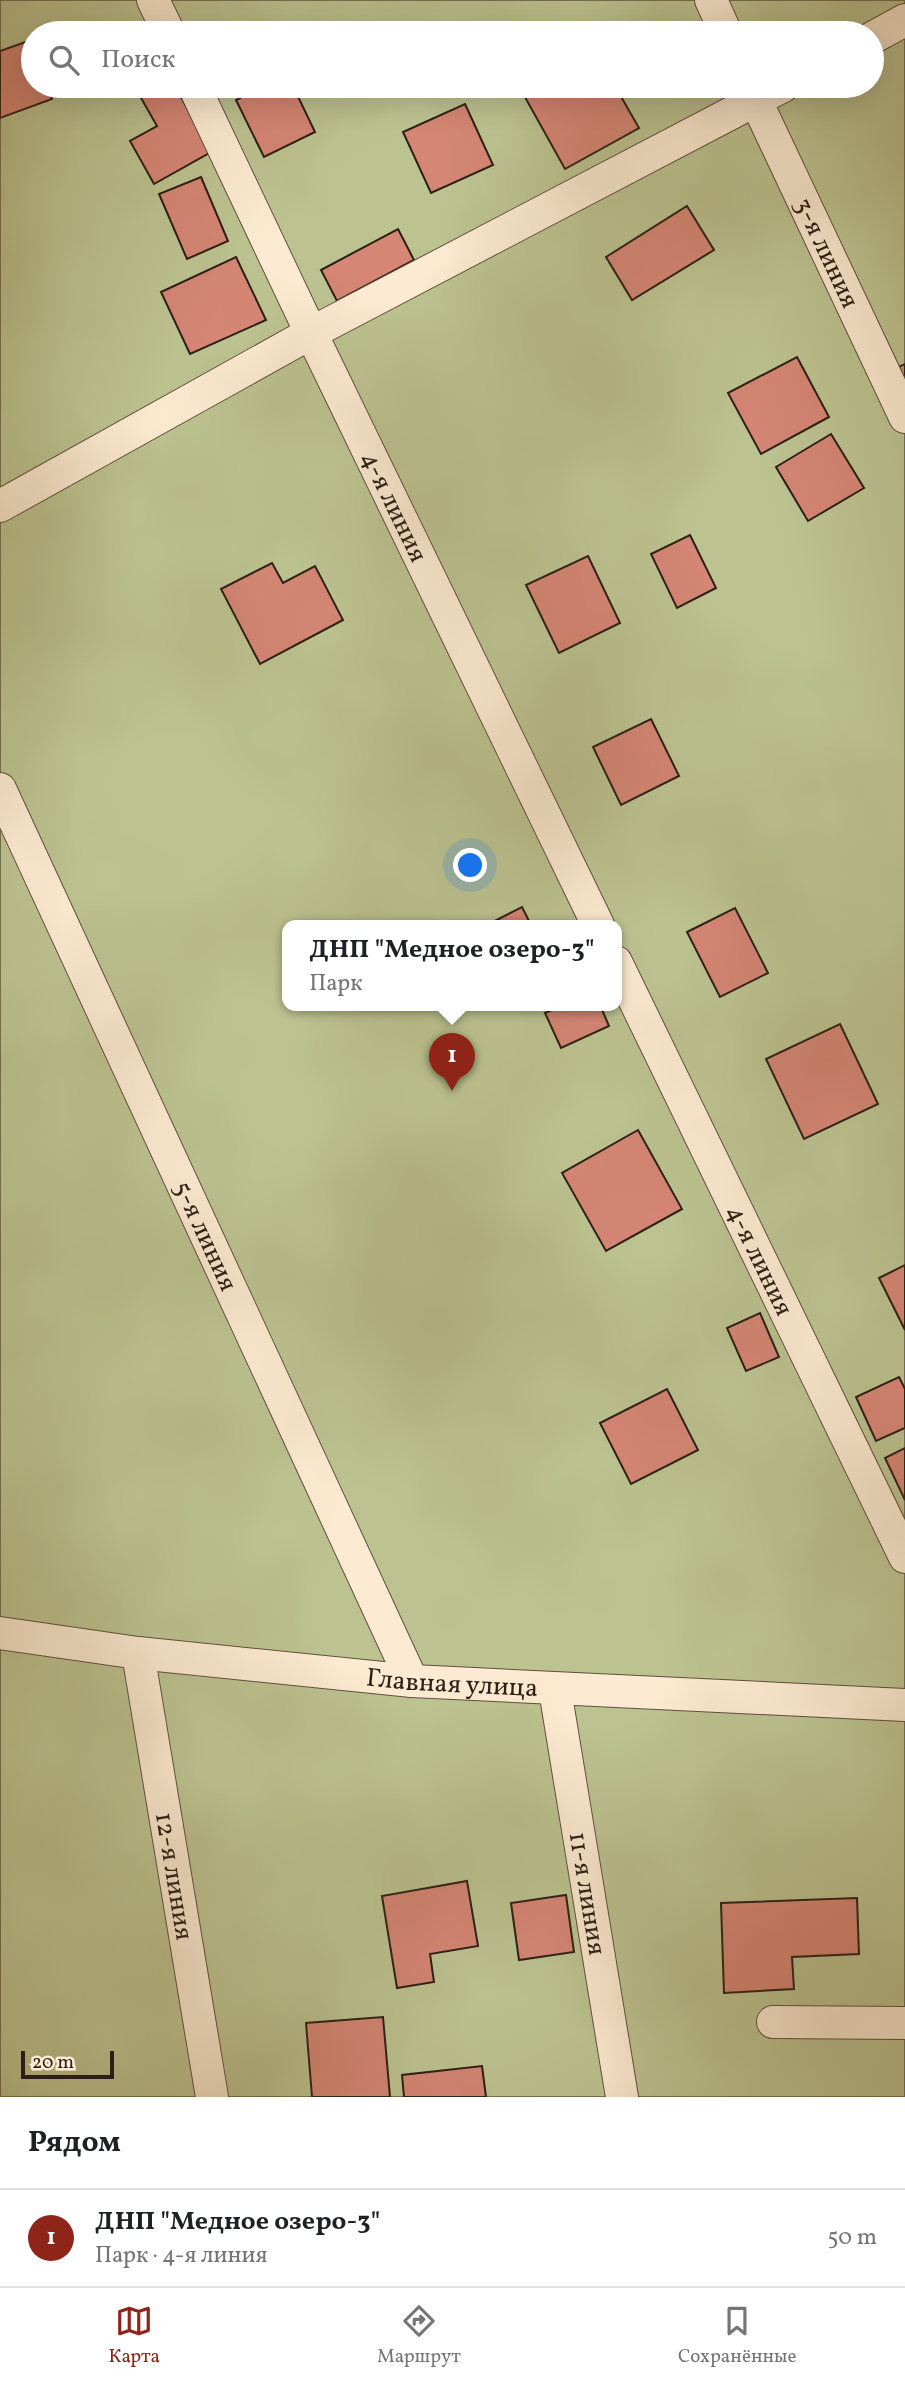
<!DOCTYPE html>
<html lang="ru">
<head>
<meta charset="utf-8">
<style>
  :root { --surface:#fff; --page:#f6f6f6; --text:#202124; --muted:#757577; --line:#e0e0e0; --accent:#8f2418 }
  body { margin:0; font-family:Vollkorn,serif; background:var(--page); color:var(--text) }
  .scale { position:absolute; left:21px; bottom:18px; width:93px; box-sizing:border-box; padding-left:7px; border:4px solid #2c1f15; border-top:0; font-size:19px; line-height:24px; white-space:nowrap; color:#2c1f15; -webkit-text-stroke:5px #fcebd2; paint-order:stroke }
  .you { position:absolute; left:471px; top:866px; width:24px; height:24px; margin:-18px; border:5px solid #fff; border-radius:50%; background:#1a73e8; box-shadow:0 0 0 10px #1a73e833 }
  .badge { display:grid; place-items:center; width:46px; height:46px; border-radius:50%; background:var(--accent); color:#fff; font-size:23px; font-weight:700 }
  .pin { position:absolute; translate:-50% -58px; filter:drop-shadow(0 2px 4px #0008) }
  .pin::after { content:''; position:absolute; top:37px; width:24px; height:21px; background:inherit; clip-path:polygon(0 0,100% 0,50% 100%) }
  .popup { position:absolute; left:282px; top:920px; width:340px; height:91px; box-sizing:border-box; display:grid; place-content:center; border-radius:14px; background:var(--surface); filter:drop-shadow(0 2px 5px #0005); font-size:23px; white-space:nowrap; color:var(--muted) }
  .popup b { font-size:26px; color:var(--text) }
  .popup::after { content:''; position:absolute; left:50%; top:100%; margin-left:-14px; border:14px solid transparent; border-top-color:var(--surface) }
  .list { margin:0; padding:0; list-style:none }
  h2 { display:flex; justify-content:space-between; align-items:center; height:91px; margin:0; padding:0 28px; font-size:30px }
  h2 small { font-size:23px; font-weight:400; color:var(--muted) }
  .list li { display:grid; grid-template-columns:46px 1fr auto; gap:21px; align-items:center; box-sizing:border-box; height:98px; padding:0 28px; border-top:2px solid var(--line) }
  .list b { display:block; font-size:26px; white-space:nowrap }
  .list p { margin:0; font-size:23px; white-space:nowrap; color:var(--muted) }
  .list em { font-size:23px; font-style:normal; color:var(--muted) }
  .icon { flex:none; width:38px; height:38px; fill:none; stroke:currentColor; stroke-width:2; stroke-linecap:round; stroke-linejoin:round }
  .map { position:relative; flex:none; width:905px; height:2097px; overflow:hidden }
  .search { position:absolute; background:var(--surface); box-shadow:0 7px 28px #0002; left:21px; right:21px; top:21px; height:77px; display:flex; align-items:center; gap:18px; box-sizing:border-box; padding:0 24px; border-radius:38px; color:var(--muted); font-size:26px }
  .sheet { height:189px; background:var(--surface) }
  nav { display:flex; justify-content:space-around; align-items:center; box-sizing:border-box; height:98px; border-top:2px solid var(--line); background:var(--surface); font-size:19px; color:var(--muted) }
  nav a { display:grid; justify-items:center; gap:4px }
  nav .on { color:var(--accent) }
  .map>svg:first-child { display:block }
  .green { fill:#bcc391; stroke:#747153; stroke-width:2; fill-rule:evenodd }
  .building { fill:#d58675; stroke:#2c1f15; stroke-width:2 }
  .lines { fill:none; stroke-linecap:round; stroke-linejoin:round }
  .minor-casing { stroke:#604f3e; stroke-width:34 }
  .minor { stroke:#fcebd2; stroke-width:32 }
  .labels { text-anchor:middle; stroke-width:7; stroke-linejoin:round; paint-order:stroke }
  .street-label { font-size:26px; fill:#2c1f15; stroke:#fcebd2 }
</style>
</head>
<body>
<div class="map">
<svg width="905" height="2097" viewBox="0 0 905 2097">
  <rect width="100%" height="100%" fill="#fae0ba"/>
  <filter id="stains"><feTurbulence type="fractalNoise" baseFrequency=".00286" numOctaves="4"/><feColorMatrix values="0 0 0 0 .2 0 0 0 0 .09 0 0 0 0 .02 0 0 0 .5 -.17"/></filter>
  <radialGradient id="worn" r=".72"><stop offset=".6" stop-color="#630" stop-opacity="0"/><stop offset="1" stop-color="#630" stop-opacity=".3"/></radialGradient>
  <!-- green -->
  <path class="green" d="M0,0H905V2097H0ZM33,33H872V86H33ZM288,925H616V1005H288Z"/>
  <!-- building -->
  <g class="building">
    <polygon points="31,40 33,48 33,86 47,86 52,99 0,118 0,51"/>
    <polygon points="146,86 175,86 211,152 154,184 130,141 157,126 137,91"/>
    <polygon points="265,86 293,86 315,132 264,157 236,100"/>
    <polygon points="529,86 615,86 639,128 565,169 521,90"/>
    <polygon points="465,104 493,165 431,193 403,132"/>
    <polygon points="201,177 228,241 187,259 159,194"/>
    <polygon points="687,206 714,250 632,300 606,257"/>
    <polygon points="398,229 414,260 337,301 321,270"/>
    <polygon points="236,257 266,320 190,354 161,292"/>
    <polygon points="797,357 829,417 761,454 728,393"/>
    <polygon points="905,364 905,393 894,369"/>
    <polygon points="831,434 864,488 808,521 776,467"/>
    <polygon points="690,535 716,588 677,608 651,554"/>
    <polygon points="588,556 620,623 559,653 526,585"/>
    <polygon points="272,563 283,583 315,566 343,620 260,664 221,589"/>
    <polygon points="651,719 679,776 621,805 593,747"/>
    <polygon points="522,907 531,925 487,925"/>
    <polygon points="735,908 768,973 720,997 687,932"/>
    <polygon points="563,1005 600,1005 609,1026 561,1048 545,1013"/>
    <polygon points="840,1024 878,1104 804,1139 766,1059"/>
    <polygon points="638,1130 682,1209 606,1251 562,1173"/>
    <polygon points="905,1265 905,1330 879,1278"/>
    <polygon points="760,1313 779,1357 746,1371 727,1328"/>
    <polygon points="899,1377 905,1389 905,1428 876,1441 856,1397"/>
    <polygon points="667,1389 698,1450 631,1484 600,1423"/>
    <polygon points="905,1448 905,1500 885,1458"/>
    <polygon points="467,1881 478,1946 430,1954 434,1982 397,1988 382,1896"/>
    <polygon points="566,1895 574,1952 519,1960 511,1903"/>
    <polygon points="857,1898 859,1954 792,1957 794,1989 724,1993 721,1903"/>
    <polygon points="383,2017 390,2097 312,2097 306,2023"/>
    <polygon points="482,2066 486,2097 404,2097 402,2075"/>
  </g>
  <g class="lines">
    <defs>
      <g id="minor">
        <polyline points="153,0 169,33"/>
        <polyline points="711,0 726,33"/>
        <polyline points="872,38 905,20"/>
        <path id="s1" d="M194,86L311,333L598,925"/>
        <path id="s2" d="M749,86L905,417"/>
        <polyline points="0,506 311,333 783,86"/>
        <path id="s3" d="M0,789L412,1681"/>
        <path id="s4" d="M616,962L905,1557"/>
        <path id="s5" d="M0,1633L138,1653L412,1681L905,1705"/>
        <path id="s6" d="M138,1653L212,2097"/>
        <path id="s7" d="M555,1690L622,2097"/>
        <polyline points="773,2022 905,2023"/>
      </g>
    </defs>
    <!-- minor casing -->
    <use href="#minor" class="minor-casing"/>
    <!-- minor -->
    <use href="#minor" class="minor"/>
  </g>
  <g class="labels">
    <!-- street labels -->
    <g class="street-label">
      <text dy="9" stroke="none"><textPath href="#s2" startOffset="184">3-я линия</textPath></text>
      <text dy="9" stroke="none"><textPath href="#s1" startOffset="466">4-я линия</textPath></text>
      <text dy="9" stroke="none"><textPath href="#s3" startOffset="492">5-я линия</textPath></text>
      <text dy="9" stroke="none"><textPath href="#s4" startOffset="331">4-я линия</textPath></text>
      <text dy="9" stroke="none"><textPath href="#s5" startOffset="455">Главная улица</textPath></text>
      <text dy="9" stroke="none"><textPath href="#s6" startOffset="226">12-я линия</textPath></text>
      <text dy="9" stroke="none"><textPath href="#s7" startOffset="206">11-я линия</textPath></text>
    </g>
  </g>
  <rect width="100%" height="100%" filter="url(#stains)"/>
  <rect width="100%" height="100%" fill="url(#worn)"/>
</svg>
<div class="scale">20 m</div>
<div class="you"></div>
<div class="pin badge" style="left:452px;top:1091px">1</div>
<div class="popup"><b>ДНП &quot;Медное озеро-3&quot;</b>Парк</div>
<div class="search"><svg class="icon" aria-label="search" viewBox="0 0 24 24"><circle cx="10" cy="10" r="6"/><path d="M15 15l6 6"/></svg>Поиск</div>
</div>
<section class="sheet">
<h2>Рядом<small></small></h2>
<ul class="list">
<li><span class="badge">1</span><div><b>ДНП &quot;Медное озеро-3&quot;</b><p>Парк · 4-я линия</p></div><em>50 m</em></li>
</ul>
</section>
<nav>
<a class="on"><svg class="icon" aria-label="map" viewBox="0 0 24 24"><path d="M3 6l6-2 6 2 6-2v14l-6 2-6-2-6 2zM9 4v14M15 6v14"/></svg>Карта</a>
<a><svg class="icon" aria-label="directions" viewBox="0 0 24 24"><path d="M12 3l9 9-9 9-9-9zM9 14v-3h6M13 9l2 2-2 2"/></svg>Маршрут</a>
<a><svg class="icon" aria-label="saved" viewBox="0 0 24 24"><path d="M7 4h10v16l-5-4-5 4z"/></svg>Сохранённые</a>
</nav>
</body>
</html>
